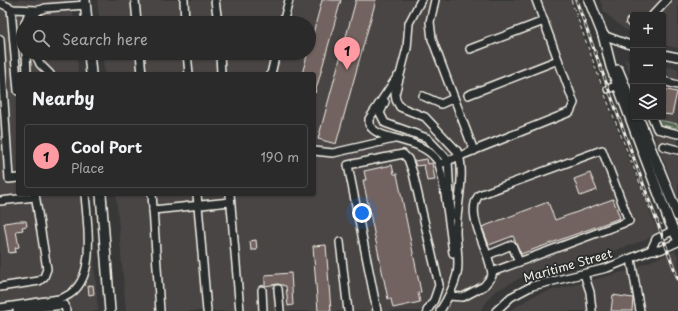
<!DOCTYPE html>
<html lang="en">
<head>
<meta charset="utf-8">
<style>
  :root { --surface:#2a2a2a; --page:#323232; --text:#f1f3f6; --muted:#a5a7a8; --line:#464647; --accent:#ff9aa2 }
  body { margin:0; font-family:"Playpen Sans",sans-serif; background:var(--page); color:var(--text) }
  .controls { position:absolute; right:12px; top:12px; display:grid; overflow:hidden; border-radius:4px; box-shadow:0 1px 3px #0004 }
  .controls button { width:36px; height:36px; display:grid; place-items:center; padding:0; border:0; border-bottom:1px solid var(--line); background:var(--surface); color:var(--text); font:20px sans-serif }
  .you { position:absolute; left:362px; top:213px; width:14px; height:14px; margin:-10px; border:3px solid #fff; border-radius:50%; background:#1a73e8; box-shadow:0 0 0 6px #1a73e833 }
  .badge { display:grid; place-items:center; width:26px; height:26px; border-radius:50%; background:var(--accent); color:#111; font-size:13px; font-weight:700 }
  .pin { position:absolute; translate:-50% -33px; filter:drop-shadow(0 1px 2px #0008) }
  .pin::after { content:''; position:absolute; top:21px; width:14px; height:12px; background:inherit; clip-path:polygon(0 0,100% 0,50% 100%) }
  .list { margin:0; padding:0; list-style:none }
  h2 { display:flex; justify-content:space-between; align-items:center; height:52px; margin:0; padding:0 16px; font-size:17px }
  h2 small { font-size:13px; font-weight:400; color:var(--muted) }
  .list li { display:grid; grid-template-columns:26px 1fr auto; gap:12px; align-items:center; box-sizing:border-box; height:64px; margin:0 8px 8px; padding:0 8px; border:1px solid var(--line); border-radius:4px }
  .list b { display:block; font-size:15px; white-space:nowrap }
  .list p { margin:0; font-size:13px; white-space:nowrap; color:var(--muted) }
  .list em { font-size:13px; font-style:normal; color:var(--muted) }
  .icon { flex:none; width:22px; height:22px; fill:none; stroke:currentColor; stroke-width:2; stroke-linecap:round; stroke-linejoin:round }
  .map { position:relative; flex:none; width:678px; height:311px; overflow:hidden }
  .search { position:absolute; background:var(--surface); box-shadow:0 1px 3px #0004; left:16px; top:16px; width:300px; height:44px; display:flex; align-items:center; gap:10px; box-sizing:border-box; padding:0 14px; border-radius:22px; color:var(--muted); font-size:15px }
  .panel { position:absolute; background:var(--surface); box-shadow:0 1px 3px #0004; left:16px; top:72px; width:300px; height:124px; border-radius:4px }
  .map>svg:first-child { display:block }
  .built { fill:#494544 }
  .green { fill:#576a54; stroke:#a6ae9e }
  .building { fill:#726460; stroke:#f4f1e8 }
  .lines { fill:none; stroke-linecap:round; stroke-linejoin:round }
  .minor-casing { stroke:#f4f1e8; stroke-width:10 }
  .major-casing { stroke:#f4f1e8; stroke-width:12 }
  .path { stroke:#f4f1e8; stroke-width:1; stroke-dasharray:4 3; stroke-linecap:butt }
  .minor { stroke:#2a2d2e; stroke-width:7 }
  .major { stroke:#2a2d2e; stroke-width:9 }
  .rail-casing { stroke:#f4f1e8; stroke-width:3 }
  .rail { stroke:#2a2d2e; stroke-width:1.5; stroke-dasharray:4.5; stroke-linecap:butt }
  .labels { text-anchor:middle; stroke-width:3.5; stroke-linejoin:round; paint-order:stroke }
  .street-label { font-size:12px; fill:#f4f1e8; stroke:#2a2d2e }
</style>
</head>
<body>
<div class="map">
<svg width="678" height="311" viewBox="0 0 678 311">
  <rect width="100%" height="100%" fill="#383838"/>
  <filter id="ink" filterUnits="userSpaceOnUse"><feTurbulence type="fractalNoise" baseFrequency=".025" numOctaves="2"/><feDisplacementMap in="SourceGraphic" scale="8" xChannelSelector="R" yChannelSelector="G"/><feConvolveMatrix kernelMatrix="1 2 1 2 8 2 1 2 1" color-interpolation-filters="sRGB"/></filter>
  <g filter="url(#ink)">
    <!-- built -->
    <g class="built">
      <polygon points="0,0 72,0 74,23 23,23 23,53 77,53 78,74 18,74 18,194 89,194 98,311 0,311"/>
      <polygon points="97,0 570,0 613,119 658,232 645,240 610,252 563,263 524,276 494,292 480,311 126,311 116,194 314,194 314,74 105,74 102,53 309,53 309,23 100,23"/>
      <polygon points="600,0 678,0 678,48 663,45 663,15 633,15 633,34 623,28 604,12"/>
      <polygon points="624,59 633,61 633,81"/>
      <polygon points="663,66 678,69 678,197 647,117 663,117"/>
      <polygon points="675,251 678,256 678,311 509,311 535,295 627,271"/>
    </g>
    <!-- green -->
    <polygon class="green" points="654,119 678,124 677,128 656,124"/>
    <!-- building -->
    <g class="building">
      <polygon points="322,0 341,0 315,93 314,74 302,74"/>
      <polygon points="356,0 376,0 336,144 318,139"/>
      <polygon points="663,89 677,92 672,115 663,114"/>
      <polygon points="427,159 428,164 432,163 435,180 427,181 424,165 416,166 414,161"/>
      <polygon points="392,165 394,174 397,174 421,292 418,293 420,302 393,308 391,299 388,299 363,180 366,180 364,171"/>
      <polygon points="590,173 597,190 580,196 574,179"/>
      <polygon points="613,199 620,218 521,254 513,236 489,245 482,227 548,202 555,220"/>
      <polygon points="18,221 26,221 27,226 22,227 23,230 16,231 19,247 15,248 16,252 9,253 4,223"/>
      <polygon points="256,240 257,250 251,250 250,241"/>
      <polygon points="326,245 331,311 318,311 313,246"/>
      <polygon points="291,273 293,305 288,306 286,286 278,284 265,286 265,275"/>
      <polygon points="93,285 94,294 89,295 88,286"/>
      <polygon points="613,295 633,298 632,311 611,311"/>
    </g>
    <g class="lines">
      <defs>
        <g id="minor">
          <polyline points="135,0 137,23"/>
          <polyline points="184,0 185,23"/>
          <polyline points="215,0 218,23"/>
          <path d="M421,0L409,23L407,48L395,94L396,100L400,107L425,117L457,151C467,167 456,211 456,231C456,245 460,261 457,274C454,287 447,300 440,311"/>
          <polyline points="435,0 430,22 432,39 474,151"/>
          <polyline points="0,3 13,9 37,10"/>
          <polyline points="11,9 18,91"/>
          <polyline points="653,15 667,0"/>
          <polyline points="630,22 633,25"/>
          <polyline points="25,23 28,15 45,8 86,5"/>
          <polyline points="33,23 36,13 39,10"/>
          <polyline points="283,23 289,0"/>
          <polyline points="603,35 633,46"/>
          <polyline points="0,39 9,179 18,178"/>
          <polyline points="470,49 544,21"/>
          <polyline points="26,53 27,74"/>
          <polyline points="35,53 40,64 50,74"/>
          <polyline points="140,53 142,74"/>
          <polyline points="187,53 189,74"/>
          <polyline points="220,53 221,74"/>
          <polyline points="663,54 678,57"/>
          <polyline points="271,74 276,53"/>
          <path d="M397,77L369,119V124C377,142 420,136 437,160C443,168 451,238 453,253"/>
          <polyline points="663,81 678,85"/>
          <polyline points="608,89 618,85"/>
          <polyline points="468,95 558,60"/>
          <polyline points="423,96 441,104 454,98"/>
          <polyline points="385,102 380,113 385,123 427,138 445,157 448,161 451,216"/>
          <polyline points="652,117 657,129 678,134"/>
          <polyline points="663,146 678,150"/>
          <polyline points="314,151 333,153 394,139"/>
          <polyline points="440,164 570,112 574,103 536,0"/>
          <polyline points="152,194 160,311"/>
          <polyline points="197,194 207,311"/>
          <polyline points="230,194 240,311"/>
          <polyline points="0,201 35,197"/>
          <polyline points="153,210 230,202"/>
          <polyline points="340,242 348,311"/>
          <polyline points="651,250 656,239 674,230"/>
          <polyline points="488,255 512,245 519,262"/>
          <polyline points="631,259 640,311"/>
          <polyline points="584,274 590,292 592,311"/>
          <polyline points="0,287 39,281 44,277 47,269 35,194"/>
          <polyline points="278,289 280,311"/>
          <polyline points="262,290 263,311"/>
          <path d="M449,296L463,297L484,286L492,276C492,253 463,215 479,195L602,150L629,221L492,272"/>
          <path d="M0,308L59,299C100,288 87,225 85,194"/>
          <polyline points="17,310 65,305 66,311"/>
          <polyline points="377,311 348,165 403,154 408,159 413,173 439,285 434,300 427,311"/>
          <polyline points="496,311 511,297 532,286 607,268 651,250 660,250 678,242"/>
        </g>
        <g id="major">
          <polyline points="85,0 87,23"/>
          <polyline points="589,0 605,40"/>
          <polyline points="603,35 611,67 669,221 678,239"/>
          <polyline points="89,53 91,74"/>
          <polyline points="618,70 633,106"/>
          <polyline points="638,117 678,216"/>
          <polyline points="101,194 110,311"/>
        </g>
      </defs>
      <!-- minor casing -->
      <use href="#minor" class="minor-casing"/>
      <!-- major casing -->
      <use href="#major" class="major-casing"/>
      <!-- path -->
      <g class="path">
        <polyline points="571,0 602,86"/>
        <polyline points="605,95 650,209 662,225"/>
      </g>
      <!-- minor -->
      <use href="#minor" class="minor"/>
      <!-- major -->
      <use href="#major" class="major"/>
      <defs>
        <polyline id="rail" points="576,0 678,279"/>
      </defs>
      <!-- rail casing -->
      <use href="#rail" class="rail-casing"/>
      <!-- rail -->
      <use href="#rail" class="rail"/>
    </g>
  </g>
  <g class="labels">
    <!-- street labels -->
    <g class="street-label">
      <text transform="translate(568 266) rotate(-16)" y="4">Maritime Street</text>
    </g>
  </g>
</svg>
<div class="controls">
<button>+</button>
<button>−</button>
<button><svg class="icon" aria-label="layers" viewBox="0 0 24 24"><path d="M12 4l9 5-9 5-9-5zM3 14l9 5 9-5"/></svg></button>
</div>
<div class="you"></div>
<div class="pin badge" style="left:347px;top:70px">1</div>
<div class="search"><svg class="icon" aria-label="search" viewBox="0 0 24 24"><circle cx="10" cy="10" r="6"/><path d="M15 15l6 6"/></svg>Search here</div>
<section class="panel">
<h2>Nearby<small></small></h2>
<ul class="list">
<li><span class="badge">1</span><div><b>Cool Port</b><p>Place</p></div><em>190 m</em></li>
</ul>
</section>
</div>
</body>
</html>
